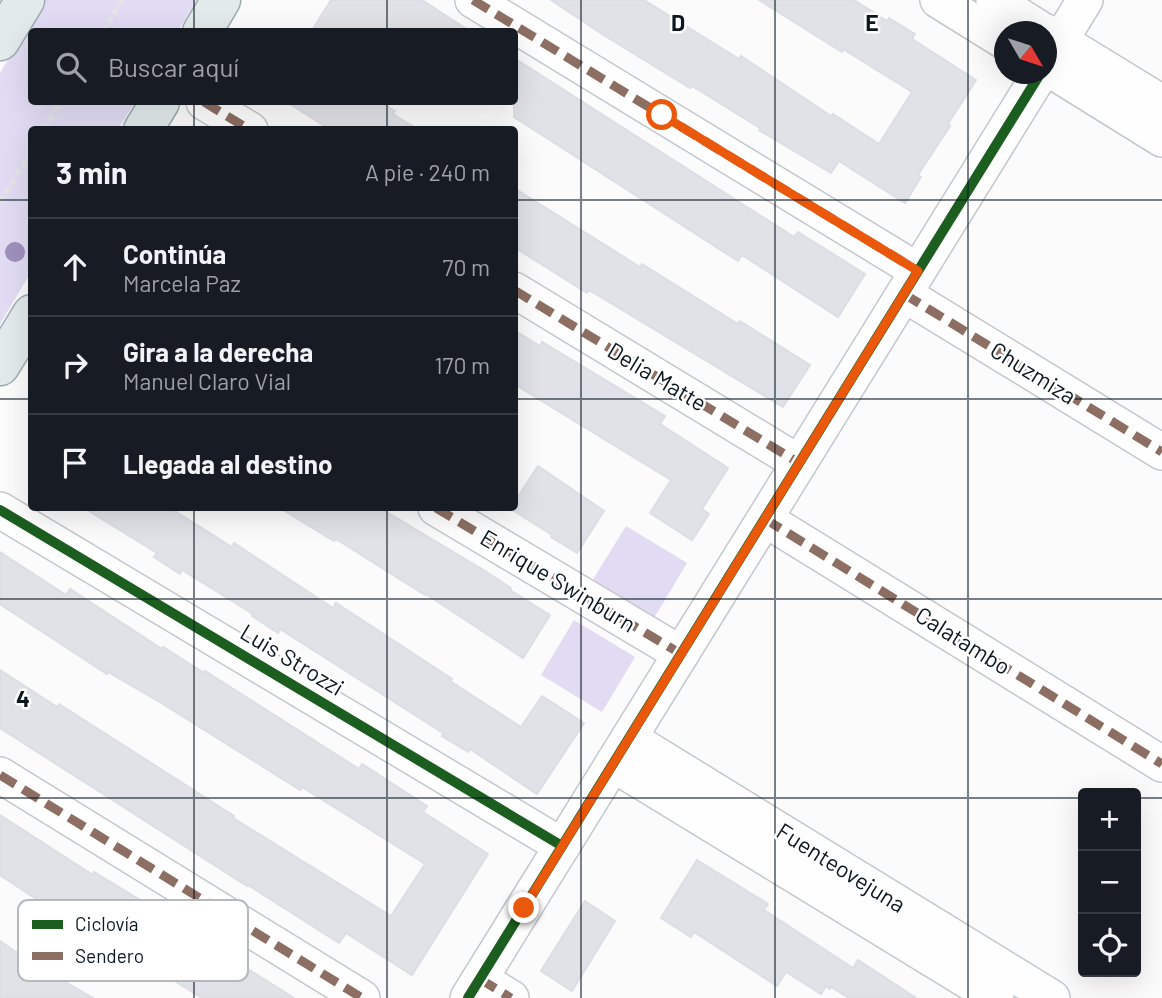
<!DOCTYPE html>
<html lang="es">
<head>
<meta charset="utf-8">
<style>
  :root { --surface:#171b24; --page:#20242c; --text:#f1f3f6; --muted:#9ea1a6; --line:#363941 }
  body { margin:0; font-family:Barlow,sans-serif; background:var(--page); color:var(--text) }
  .controls { position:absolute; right:21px; bottom:21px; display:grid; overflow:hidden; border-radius:7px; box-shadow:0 7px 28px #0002 }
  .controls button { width:63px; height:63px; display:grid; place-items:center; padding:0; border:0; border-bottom:2px solid var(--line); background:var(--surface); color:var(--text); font:35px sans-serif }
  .compass { position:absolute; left:994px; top:21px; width:63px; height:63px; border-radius:50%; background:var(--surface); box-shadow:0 7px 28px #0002; rotate:129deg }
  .stop { position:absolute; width:21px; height:21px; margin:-16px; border:5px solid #ea580c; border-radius:50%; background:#fff }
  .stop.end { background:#ea580c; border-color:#fff; box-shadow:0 2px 7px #0008 }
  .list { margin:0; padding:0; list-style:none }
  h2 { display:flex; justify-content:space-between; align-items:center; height:91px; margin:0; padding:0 28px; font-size:30px }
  h2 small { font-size:23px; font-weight:400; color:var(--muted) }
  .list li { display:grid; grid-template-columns:46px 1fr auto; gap:21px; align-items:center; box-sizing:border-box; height:98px; padding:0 28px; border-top:2px solid var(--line) }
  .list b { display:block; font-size:26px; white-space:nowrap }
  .list p { margin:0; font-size:23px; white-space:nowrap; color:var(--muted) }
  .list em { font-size:23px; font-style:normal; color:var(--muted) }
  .icon { flex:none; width:38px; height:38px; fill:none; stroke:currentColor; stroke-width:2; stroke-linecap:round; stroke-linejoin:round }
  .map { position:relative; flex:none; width:1162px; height:998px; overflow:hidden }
  .search { position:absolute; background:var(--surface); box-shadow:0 7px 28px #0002; left:28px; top:28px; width:490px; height:77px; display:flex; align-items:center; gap:18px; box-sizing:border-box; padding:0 24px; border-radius:7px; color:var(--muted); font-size:26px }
  .panel { position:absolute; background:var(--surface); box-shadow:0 7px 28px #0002; left:28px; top:126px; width:490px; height:385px; border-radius:7px }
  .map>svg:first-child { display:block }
  .green { fill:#e1dcf3 }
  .building { fill:#e0e2e7; stroke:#dbdee4; stroke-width:2 }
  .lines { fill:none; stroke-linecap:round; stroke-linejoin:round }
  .street-casing { stroke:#c3c8cd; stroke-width:38 }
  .primary-casing { stroke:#9dacb0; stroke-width:41 }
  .path { stroke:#e4e5e5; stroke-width:4.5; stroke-dasharray:7 3.5; stroke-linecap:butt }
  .street { stroke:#fefefe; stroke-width:35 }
  .primary { stroke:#e2eaeb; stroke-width:38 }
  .quiet { stroke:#8d6e63; stroke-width:9; stroke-dasharray:18 9; stroke-linecap:butt }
  .cycleway-casing { stroke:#fff; stroke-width:15 }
  .cycleway { stroke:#1b5e20; stroke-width:10 }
  .tree { fill:#9f91bc }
  .route { stroke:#ea580c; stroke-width:9 }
  .grid { fill:none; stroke:#0c1820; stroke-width:2; stroke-opacity:0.55 }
  .labels { text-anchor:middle; stroke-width:5; stroke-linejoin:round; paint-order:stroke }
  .street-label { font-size:23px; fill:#0c1820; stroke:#fff }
  .key { fill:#fff; stroke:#b6babc; stroke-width:2 }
  .key-label { font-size:19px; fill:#0c1820 }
  .grid-label { font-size:23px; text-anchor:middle; font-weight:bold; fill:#0c1820; stroke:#fff; stroke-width:5; stroke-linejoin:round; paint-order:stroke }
</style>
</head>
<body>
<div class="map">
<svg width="1162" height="998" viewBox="0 0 1162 998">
  <rect width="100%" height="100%" fill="#fbfbfb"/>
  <!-- green -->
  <g class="green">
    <polygon points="44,0 197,0 178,31 32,32 32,102 135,102 118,129 32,130 31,272 0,324 0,73"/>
    <polygon points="626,526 687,563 654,618 592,581"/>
    <polygon points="574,620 635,657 602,712 541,675"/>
  </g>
  <!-- building -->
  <g class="building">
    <polygon points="331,0 422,0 471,32 311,32"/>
    <polygon points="551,0 644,0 739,59 741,56 831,116 833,114 879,144 912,92 843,49 842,52 759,0 854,0 887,21 889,18 915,34 912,39 976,80 948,124 950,126 918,175 921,177 905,203 839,161 831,173 759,130 760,128 692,86 690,88 602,34"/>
    <polygon points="514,58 794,237 798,232 865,274 838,317 742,255 738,261 514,117"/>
    <polygon points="287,102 380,102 395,111 393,114 419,130 331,130"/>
    <polygon points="514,188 640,267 642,264 738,324 740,321 810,365 783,407 589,290 587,293 514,247"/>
    <polygon points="514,330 540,346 542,342 665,416 660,424 728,468 702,509 709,514 692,540 650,513 671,480 514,384"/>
    <polygon points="538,466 604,511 577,553 551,537 552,535 511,509 514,508 514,503"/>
    <polygon points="84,508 170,508 232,547 234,543 333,608 336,603 452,679 450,681 521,727 542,696 584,723 537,794 470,749 468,752 442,736 443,733 280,629 278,633 252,616 253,614 182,570 180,574 154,557 157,553"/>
    <polygon points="280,508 380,508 485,571 511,588 510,590 550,615 523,658 426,594 425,595 336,539 334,541"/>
    <polygon points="0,552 66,595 70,589 162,649 163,647 204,673 205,671 359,769 362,764 427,806 423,812 488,854 412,975 346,933 339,943 248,885 247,886 0,728 0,670 57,707 59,704 234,816 233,818 391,916 425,864 302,787 300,790 163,704 108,672 107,674 0,604"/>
    <polygon points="0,815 93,875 94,872 188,929 214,946 213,947 294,998 202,998 93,930 92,932 48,903 47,906 0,875"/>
    <polygon points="697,860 768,904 764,910 853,968 858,960 916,998 849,998 831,987 830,989 826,986 821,994 786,972 777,986 694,932 691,937 661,918"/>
    <polygon points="585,901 615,921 572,991 541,971"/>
    <polygon points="0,941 34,964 93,998 0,998"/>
  </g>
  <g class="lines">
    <defs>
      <g id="street">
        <polyline points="473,0 918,271"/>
        <polyline points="938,0 1004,41"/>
        <polyline points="994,0 1045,32"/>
        <polyline points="1046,32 1162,103"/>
        <polyline points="1049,59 1085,0"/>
        <polyline points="1046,67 1162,139"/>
        <polyline points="204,102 250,130"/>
        <polyline points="514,290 799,463"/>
        <polyline points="904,294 1162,452"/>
        <polyline points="436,508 681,654"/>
        <polyline points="0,510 562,846"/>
        <polyline points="765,519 1162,764"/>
        <polyline points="629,738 1052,998"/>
        <polyline points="613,764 996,998"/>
        <polyline points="0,775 362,998"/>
        <polyline points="480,979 511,998"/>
        <polyline points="468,998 1040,74"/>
      </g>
      <g id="primary">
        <polyline points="202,32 221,0"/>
        <polyline points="0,41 25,0"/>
        <polyline points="143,130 160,102"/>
        <polyline points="0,366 32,314"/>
      </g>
    </defs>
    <!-- street casing -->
    <use href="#street" class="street-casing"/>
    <!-- primary casing -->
    <use href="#primary" class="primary-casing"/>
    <!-- path -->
    <g class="path">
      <polyline points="103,32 122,0"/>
      <polyline points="44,130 61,102"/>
      <polyline points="0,202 32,150"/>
    </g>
    <!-- street -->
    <use href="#street" class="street"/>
    <!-- primary -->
    <use href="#primary" class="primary"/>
    <!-- quiet -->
    <g class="quiet">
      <polyline points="473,0 918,271"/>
      <polyline points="204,102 250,130"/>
      <polyline points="514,290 799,463"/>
      <polyline points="904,294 1162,452"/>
      <polyline points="436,508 681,654"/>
      <polyline points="765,519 1162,764"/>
      <polyline points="0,775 362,998"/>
      <polyline points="480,979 511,998"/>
    </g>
    <defs>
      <g id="cycleway">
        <polyline points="0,510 562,846"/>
        <polyline points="468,998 1040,74"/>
      </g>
    </defs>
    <!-- cycleway casing -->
    <use href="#cycleway" class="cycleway-casing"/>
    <!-- cycleway -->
    <use href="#cycleway" class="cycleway"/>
  </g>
  <!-- trees -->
  <circle class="tree" cx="15" cy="252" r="10"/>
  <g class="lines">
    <!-- route -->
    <polyline class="route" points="524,908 918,271 662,115"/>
  </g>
  <!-- grid -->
  <path class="grid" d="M194,0V32M387,0V32M581,0V998M775,0V998M968,0V998M194,102V130M387,102V130M0,200H32M514,200H1162M0,399H32M514,399H1162M194,508V998M387,508V998M0,599H1162M0,798H1083M1136,798H1162"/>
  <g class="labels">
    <!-- street labels -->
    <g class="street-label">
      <text transform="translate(1033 373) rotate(32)" y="8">Chuzmiza</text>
      <text transform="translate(657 377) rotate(31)" y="8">Delia Matte</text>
      <text transform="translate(558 581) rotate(31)" y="8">Enrique Swinburn</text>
      <text transform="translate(963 641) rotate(32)" y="8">Calatambo</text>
      <text transform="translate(292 660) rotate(31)" y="8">Luis Strozzi</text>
      <text transform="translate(841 868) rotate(32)" y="8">Fuenteovejuna</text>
    </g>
  </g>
  <!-- legend -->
  <rect x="18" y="900" width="230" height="81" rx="10" class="key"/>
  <rect x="32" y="920" width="31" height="9" fill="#1b5e20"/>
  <rect x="32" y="952" width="31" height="8" fill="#8d6e63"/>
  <g class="key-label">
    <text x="75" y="931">Ciclovía</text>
    <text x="75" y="963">Sendero</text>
  </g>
  <g class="grid-label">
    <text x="678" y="31">D</text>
    <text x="872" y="31">E</text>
    <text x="23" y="707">4</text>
  </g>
</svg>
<div class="controls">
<button>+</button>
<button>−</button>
<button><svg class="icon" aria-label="locate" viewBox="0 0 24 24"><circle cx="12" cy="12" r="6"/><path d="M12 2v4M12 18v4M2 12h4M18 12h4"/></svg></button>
</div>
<svg class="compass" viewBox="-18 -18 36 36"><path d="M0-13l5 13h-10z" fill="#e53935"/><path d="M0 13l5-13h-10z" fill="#9ea1a6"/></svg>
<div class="stop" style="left:662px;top:115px"></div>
<div class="stop end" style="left:524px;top:908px"></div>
<div class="search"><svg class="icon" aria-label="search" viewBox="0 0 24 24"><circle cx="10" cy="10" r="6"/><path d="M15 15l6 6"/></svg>Buscar aquí</div>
<section class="panel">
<h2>3 min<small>A pie · 240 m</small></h2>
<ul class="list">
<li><svg class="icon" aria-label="ahead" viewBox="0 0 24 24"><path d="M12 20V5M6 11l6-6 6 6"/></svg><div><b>Continúa</b><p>Marcela Paz</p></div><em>70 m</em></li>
<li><svg class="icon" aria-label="right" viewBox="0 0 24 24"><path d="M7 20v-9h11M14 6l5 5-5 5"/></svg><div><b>Gira a la derecha</b><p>Manuel Claro Vial</p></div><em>170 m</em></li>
<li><svg class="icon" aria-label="arrive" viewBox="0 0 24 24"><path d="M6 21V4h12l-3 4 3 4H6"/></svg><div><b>Llegada al destino</b></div></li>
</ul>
</section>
</div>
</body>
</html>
